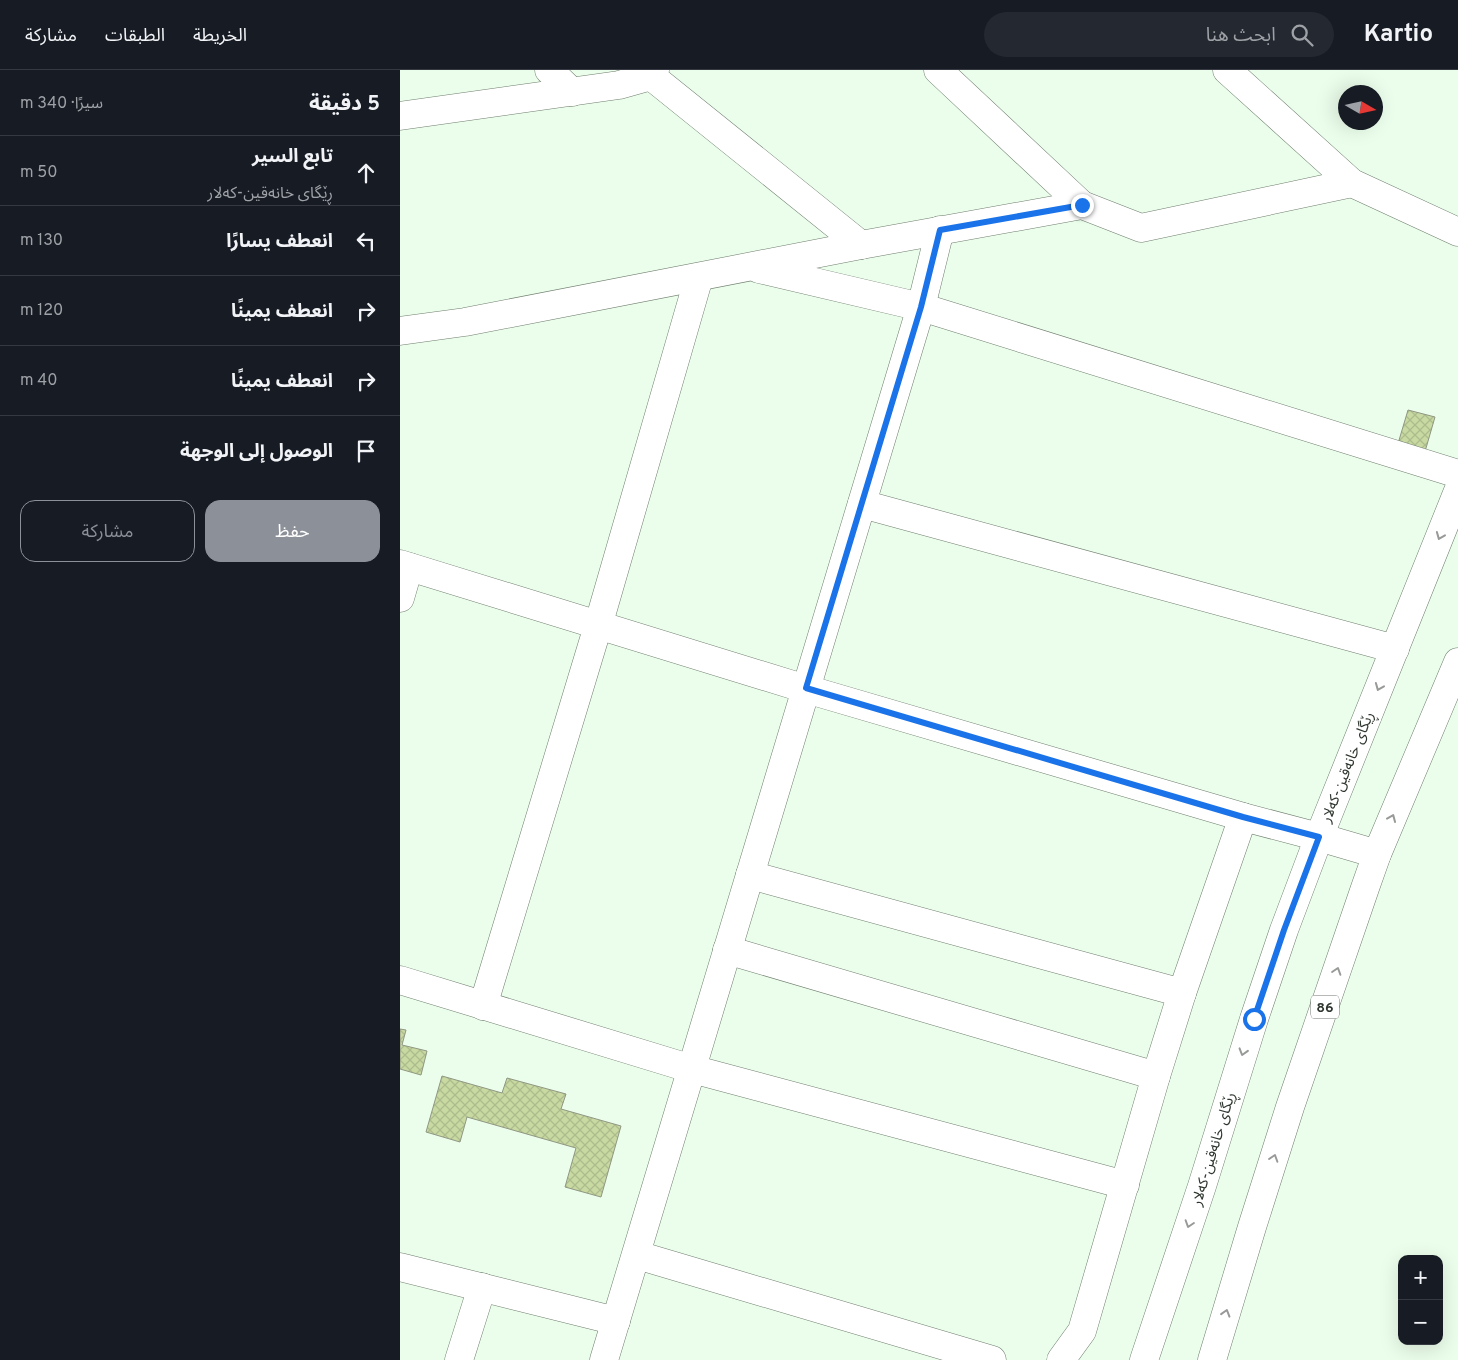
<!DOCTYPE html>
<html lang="ar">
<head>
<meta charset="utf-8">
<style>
  :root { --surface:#171b24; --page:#242831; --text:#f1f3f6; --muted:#9ea1a6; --line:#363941; --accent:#8c9099 }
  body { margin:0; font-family:Overpass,"Noto Sans Arabic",sans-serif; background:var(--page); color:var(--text); direction:rtl }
  .controls { position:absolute; right:15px; bottom:15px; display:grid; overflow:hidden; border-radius:10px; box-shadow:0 5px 20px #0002 }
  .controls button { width:45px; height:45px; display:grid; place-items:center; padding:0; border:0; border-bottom:1px solid var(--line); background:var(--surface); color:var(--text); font:25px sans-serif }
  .compass { position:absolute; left:938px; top:15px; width:45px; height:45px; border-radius:50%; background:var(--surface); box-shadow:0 5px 20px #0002; rotate:99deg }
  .stop { position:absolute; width:15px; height:15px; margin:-11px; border:4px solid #1a73e8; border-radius:50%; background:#fff }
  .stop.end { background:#1a73e8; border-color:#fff; box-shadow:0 1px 5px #0008 }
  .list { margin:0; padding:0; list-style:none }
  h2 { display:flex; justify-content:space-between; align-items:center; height:65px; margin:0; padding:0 20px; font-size:21px }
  h2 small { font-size:16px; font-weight:400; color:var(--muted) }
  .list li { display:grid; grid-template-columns:32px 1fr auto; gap:15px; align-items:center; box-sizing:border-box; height:70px; padding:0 20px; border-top:1px solid var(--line) }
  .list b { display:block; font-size:19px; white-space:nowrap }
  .list p { margin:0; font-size:16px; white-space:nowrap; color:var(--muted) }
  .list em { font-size:16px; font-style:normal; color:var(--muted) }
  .actions { display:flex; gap:10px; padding:15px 20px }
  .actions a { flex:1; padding:11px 0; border:1px solid var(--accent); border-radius:15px; text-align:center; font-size:18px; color:var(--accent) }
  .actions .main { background:var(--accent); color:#fff }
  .icon { flex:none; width:28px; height:28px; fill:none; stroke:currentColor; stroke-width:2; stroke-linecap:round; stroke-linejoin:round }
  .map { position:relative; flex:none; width:1058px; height:1290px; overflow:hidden; direction:ltr }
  header { display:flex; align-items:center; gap:30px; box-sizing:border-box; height:70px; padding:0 25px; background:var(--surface); border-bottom:1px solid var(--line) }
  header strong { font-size:24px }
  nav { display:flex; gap:28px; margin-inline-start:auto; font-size:18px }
  .search { width:350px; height:45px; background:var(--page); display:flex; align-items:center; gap:12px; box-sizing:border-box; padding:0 18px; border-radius:28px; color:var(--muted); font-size:19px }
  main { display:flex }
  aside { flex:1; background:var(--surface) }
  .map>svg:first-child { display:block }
  .building { fill:url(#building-cross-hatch); stroke:#909783 }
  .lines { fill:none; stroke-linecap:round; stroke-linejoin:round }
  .minor-casing { stroke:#6f7e6e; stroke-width:29 }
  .major-casing { stroke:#6f7e6e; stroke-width:29 }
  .minor { stroke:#fff; stroke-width:28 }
  .major { stroke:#fff; stroke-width:28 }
  .oneway { stroke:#979a97 }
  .route { stroke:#1a73e8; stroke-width:6 }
  .labels { text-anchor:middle; stroke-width:4; stroke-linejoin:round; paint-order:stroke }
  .shield { fill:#fff; stroke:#6d726d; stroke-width:1 }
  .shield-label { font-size:14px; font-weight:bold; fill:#2f362f }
  .street-label { font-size:15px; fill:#2f362f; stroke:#fff }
</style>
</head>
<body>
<header>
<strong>Kartio</strong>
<div class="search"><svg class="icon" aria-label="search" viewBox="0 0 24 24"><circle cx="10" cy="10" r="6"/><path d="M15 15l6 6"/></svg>ابحث هنا</div>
<nav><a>الخريطة</a><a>الطبقات</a><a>مشاركة</a></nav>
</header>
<main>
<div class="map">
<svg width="1058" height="1290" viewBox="0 0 1058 1290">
  <defs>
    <pattern id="building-cross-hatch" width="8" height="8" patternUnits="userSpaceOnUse" patternTransform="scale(1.25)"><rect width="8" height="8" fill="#c8daa2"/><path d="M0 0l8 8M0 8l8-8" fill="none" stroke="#acbc8c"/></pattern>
  </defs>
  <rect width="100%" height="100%" fill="#ebfdeb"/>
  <!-- building -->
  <g class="building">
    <polygon points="1008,340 1035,347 1024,385 997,377"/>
    <polygon points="0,959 6,960 2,975 27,981 21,1005 0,999"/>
    <polygon points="42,1006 102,1023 107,1008 166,1024 161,1039 221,1056 201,1127 165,1117 176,1078 67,1047 60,1072 26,1062"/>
  </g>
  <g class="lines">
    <defs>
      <g id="minor">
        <polyline points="149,0 172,22"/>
        <polyline points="255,0 251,6 461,175"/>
        <polyline points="538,0 682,135"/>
        <polyline points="827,0 952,113 1058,162"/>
        <polyline points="0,46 219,15 251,6"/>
        <polyline points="359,199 521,237 1058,404"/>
        <polyline points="0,261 65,252 461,175 682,135 741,158 952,113"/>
        <polyline points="462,434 995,579"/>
        <polyline points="0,494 406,619 843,747 919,767"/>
        <polyline points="0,528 9,497"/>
        <polyline points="350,805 782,923"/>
        <polyline points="327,880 756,1006"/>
        <polyline points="0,910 292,999 725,1115"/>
        <polyline points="83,936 198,556 299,207"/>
        <polyline points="237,1185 592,1290"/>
        <polyline points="0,1197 216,1251"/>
        <polyline points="59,1290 82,1217"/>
        <polyline points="204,1290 521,237 540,160"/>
        <polyline points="661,1290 682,1261 756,1006 782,923 843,747"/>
      </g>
      <g id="major">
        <polyline points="919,767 977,784"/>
        <polyline points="744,1290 802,1116 854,949 884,860 919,767 1058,421"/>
        <polyline points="812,1290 852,1157 890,1037 965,818 977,784 1058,592"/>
      </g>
    </defs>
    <!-- minor casing -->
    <use href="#minor" class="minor-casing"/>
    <!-- major casing -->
    <use href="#major" class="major-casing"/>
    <!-- minor -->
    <use href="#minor" class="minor"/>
    <!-- major -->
    <use href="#major" class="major"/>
  </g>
  <!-- one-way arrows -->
  <defs><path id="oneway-chevron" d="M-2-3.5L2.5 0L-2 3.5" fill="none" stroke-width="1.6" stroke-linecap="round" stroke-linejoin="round" transform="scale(1.25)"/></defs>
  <g class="oneway">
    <use href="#oneway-chevron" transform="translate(1040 466) rotate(112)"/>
    <use href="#oneway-chevron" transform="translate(979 617) rotate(112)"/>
    <use href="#oneway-chevron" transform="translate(992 748) rotate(-67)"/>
    <use href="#oneway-chevron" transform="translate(937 901) rotate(-72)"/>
    <use href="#oneway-chevron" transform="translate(843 982) rotate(107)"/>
    <use href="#oneway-chevron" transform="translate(874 1088) rotate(-72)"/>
    <use href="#oneway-chevron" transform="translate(789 1154) rotate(108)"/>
    <use href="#oneway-chevron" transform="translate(826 1243) rotate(-73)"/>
  </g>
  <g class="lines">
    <!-- route -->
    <polyline class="route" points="682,135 540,160 521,237 406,618 843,747 919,767 884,860 854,949"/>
  </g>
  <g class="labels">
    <!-- shield labels -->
    <rect class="shield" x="911" y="925.5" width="28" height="23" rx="4"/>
    <g class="shield-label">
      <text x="925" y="942">86</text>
    </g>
    <!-- street labels -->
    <g class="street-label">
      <text transform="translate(947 697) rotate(-68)" y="5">ڕێگای خانەقین-کەلار</text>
      <text transform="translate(813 1079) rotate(-73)" y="5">ڕێگای خانەقین-کەلار</text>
    </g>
  </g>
</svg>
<div class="controls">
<button>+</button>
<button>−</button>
</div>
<svg class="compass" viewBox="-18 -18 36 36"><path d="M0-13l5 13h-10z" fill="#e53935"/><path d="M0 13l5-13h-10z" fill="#9ea1a6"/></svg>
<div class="stop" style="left:854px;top:949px"></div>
<div class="stop end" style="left:682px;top:135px"></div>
</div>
<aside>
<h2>5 دقيقة<small>سيرًا · 340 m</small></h2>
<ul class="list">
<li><svg class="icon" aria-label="ahead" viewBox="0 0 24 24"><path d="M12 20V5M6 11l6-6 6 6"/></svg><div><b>تابع السير</b><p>ڕێگای خانەقین-کەلار</p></div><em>50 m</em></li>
<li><svg class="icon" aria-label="left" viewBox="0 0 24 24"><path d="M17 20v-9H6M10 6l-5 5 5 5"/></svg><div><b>انعطف يسارًا</b></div><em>130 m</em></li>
<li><svg class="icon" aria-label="right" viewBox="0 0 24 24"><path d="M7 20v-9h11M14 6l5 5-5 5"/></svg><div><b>انعطف يمينًا</b></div><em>120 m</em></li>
<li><svg class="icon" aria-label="right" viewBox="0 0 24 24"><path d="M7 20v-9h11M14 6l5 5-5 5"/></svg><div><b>انعطف يمينًا</b></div><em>40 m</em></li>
<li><svg class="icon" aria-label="arrive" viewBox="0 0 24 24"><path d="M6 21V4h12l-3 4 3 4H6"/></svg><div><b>الوصول إلى الوجهة</b></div></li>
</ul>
<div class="actions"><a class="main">حفظ</a><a>مشاركة</a></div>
</aside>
</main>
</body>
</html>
